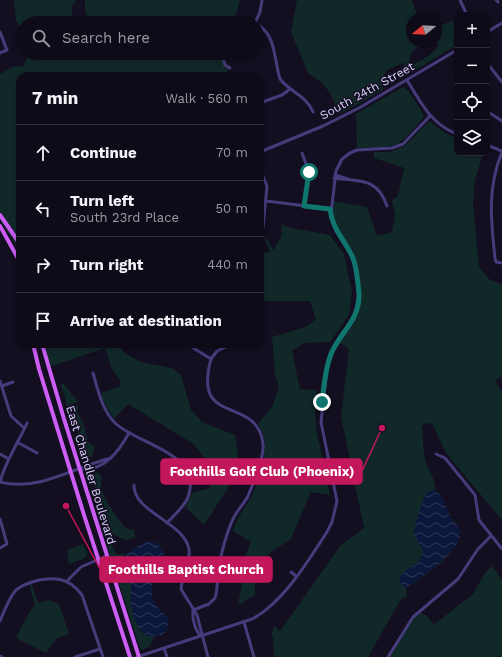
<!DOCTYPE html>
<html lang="en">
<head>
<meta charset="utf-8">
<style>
  :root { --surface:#0e0a18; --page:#1c1825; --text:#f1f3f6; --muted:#9b9aa2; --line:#2e2b37 }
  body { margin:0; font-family:"Work Sans",sans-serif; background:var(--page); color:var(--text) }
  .controls { position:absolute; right:12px; top:12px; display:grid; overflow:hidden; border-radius:8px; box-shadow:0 2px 6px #0003 }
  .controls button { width:36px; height:36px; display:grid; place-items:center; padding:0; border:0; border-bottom:1px solid var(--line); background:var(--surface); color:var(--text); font:20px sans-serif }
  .compass { position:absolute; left:406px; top:12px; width:36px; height:36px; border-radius:50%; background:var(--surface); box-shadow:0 2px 6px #0003; rotate:252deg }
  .stop { position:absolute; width:12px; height:12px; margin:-9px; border:3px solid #0f766e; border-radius:50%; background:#fff }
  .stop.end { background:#0f766e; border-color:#fff; box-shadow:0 1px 4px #0008 }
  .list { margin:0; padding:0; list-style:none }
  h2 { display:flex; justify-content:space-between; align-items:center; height:52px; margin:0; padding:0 16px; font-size:17px }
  h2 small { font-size:13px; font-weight:400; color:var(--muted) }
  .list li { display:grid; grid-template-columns:26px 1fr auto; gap:12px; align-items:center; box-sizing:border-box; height:56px; padding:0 16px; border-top:1px solid var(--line) }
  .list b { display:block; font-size:15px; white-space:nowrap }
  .list p { margin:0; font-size:13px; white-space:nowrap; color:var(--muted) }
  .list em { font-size:13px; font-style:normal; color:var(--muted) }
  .icon { flex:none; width:22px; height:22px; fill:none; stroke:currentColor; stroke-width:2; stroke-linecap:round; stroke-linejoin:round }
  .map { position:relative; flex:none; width:502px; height:657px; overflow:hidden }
  .search { position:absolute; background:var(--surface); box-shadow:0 2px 6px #0003; left:16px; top:16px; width:248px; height:44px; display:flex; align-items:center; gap:10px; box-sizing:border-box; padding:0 14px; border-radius:22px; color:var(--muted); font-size:15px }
  .panel { position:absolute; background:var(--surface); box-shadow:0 2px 6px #0003; left:16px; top:72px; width:248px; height:276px; border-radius:12px }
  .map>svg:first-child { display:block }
  .green { fill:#112829 }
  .water { fill:url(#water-waves) }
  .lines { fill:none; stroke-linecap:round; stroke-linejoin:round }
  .minor { stroke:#453c7c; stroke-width:3 }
  .major { stroke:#cc5df5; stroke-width:4 }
  .route { stroke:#0f766e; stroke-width:5 }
  .labels { text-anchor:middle; stroke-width:3; stroke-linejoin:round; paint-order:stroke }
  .street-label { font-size:12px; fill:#d9cffc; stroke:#130e20 }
  .leader { fill:none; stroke:#c2185b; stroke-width:1.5 }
  .callout-dot { fill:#c2185b; stroke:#130e20; stroke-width:1.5 }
  .callout { fill:#c2185b; stroke:#c2185b; stroke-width:1.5 }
  .callout-label { font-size:13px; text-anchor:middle; font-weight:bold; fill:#fff }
</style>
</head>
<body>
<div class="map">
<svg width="502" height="657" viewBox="0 0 502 657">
  <defs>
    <pattern id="water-waves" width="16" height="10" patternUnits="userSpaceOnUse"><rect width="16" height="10" fill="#0c183b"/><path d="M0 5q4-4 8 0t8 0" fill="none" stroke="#2f3958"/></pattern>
  </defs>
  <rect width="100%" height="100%" fill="#130e20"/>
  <!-- green -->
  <g class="green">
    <polygon points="14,0 76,0 72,6 72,23 23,23 23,35 16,20"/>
    <path d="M85,0H240L236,15L227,23H93C85,16 84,10 85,0Z"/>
    <path d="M297,0H412L418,18H412V42H428C418,46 409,51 409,63L411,65C420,61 434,55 438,45L435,42L436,27L457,19V45L399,80L405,64L403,63L387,70L381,81L383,90L340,114L330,93L322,83L308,73L291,32Z"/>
    <polygon points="29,53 218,53 223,58 225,65 230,68 223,76 20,76 20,252 0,220 0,74 14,66 23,67"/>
    <path d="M403,87L408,90L424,115L422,119C397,150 396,147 357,148L356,114Z"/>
    <path d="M429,121L442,131L457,139V153H483L475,180L473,203L479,267L490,280L502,284V376L495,381L502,391V520L446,453L433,425L430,423L424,424L422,427C423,437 423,449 425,459C427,470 437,480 435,491L440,495L450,516L460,531C459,555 424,576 406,588L407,596L401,599L368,657H274L273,637L271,636L274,626L280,631L341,545L364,528L341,417L349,349L340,343L354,319L359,295L354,260L336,231L330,209L331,201L367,207L377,236L392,232L395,215L392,200L398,196L404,168L374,158V152H390L405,146Z"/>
    <path d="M282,224L287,227L330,235L344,254L352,292L349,315L330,342L304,343L292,351L300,389L317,390L315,412L316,428L330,495L311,492L291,539L271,552L263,560L255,580V595L238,605L242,581L240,569L251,542L233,531C237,518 243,510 250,499C258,485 267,454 264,438C263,433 260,428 258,424L272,407L279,387L275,374L272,337L306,327L316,319L310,301H260V254L270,252L265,239L267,238L273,250L274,249L281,237Z"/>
    <polygon points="44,344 117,344 125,353 140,362 172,368 181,375 191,410 202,422 235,435 238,455 228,488 204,525 185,507 192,493 210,488 205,458 192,443 128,404 114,419 104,403 101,393 121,386 120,380 112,369 105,348 49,367"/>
    <polygon points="63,383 78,402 70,405 71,407 79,405 77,412 83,422 88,442 95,447 92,457 87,457 80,443 79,434 68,411 64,393 60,386"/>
    <path d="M95,472L100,474L102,479C96,491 118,520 127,529L134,530L135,538L125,540L112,534L102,518L92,478Z"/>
    <polygon points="105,542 111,543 117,555 125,553 120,564 131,582 131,601 140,631 154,637 149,647 143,650 140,648 118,581 120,578 114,563 112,562"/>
    <polygon points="83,544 88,554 83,559 69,564 67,550"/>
    <polygon points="492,566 502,580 502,657 388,657 418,611 427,616 433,624 436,623 473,594 484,574"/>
    <polygon points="31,582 38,603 49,600 59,604 69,634 57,638 46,653 16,638 30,611 35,605 29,583"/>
  </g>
  <!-- water -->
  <g class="water">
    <path d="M434,490C443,495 446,506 450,516C452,521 459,525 460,531C463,550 419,579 406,588L399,582C400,570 416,567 421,557C427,547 414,541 414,532C414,527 423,500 426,493Z"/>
    <path d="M150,541L158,544L164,554C162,569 148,579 153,599C157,613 177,614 165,633C141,646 133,620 131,601C130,595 132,589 131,582L122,571L120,564C122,554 140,543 150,541Z"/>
  </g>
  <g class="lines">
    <!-- minor -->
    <g class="minor">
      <polyline points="460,0 467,15"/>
      <polyline points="496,0 498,2"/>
      <polyline points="255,23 260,12 262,0"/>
      <path d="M257,25C276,33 274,61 280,79C290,92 307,96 313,112"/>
      <polyline points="0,32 7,50 0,53"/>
      <polyline points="487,32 502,23"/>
      <polyline points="224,53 223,58 225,65 230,68"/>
      <polyline points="487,63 502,82"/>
      <polyline points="457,74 455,77 457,83"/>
      <path d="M407,80C420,102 432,125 457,134"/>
      <polyline points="260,103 282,95 290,89"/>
      <polyline points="487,111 502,121"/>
      <polyline points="260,135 260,136"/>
      <polyline points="487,145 502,151"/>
      <polyline points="260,152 323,126 359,108 457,50"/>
      <path d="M502,152C487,188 491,221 495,258L496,262L502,263"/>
      <polyline points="302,153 309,172 304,205"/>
      <polyline points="335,175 348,179"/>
      <path d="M334,178C360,182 377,177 387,206"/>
      <polyline points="266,201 330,209"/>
      <polyline points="260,230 263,227 267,186 261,171"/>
      <polyline points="187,344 211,359 217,351 233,344"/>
      <path d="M93,373C98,390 102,410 115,423C138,445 204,453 188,497C185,506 174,515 167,523"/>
      <polyline points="0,381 11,416 24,428"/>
      <polyline points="2,386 13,382"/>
      <polyline points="17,442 37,453"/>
      <polyline points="0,454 7,458"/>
      <polyline points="436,454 445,458 475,495 479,520 502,549"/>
      <path d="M80,469C104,472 119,451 129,433"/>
      <path d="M0,482C39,492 74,467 111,458"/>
      <path d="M0,482C6,459 18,444 27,423"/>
      <path d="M134,485C133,512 184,522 189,549C191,563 182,575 181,589L197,615L208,657"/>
      <polyline points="0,519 7,544 0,548"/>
      <polyline points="291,572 296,576"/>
      <polyline points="67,581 81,567 106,556"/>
      <path d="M193,610L209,604L215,598C218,589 217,578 219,568C220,556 228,529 233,519C237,510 244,504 248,496C253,484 265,456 263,443C256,394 192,428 211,359"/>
      <path d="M193,610C192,618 195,631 201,636"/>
      <path d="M0,621C4,611 9,598 16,590C21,586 26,584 32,582C53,576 69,577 82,595L103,657"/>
      <polyline points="244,622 254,657"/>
      <polyline points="164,648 167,657"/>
      <polyline points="0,656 2,657"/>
      <polyline points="75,657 100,649"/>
      <path d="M137,657L252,619C283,603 308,561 327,532L332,522L337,501L321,422L327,368L334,348L354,319L359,295L354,260L336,231L331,214L336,171L342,159L350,153L357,150L392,148L403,144L430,116"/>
      <polyline points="388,657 413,617 458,579 478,549 491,536"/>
    </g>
    <!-- major -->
    <g class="major">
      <polyline points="0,215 20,244"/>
      <polyline points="0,226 20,262"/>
      <polyline points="33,344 39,369 84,515 130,657"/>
      <polyline points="42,344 64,419 139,657"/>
    </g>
  </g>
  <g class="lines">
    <!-- route -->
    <path class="route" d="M309,172L304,206L330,209C332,229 345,240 353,258C357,269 358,283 359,294C360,320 340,332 331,354C325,369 324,386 322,402"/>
  </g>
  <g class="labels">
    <!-- street labels -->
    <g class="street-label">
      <text transform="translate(367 91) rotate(-29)" y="4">South 24th Street</text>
      <text transform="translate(91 475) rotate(73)" y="4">East Chandler Boulevard</text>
    </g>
  </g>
  <!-- callouts -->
  <path class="leader" d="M382 428L362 471M66 506L100 569"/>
  <g class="callout-dot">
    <circle cx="382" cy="428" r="4"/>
    <circle cx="66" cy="506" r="4"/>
  </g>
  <g class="callout">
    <rect x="161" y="459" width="201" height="25" rx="4"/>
    <rect x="100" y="557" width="172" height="25" rx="4"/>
  </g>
  <g class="callout-label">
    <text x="262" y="476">Foothills Golf Club (Phoenix)</text>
    <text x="186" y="574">Foothills Baptist Church</text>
  </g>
</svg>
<div class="controls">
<button>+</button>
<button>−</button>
<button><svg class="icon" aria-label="locate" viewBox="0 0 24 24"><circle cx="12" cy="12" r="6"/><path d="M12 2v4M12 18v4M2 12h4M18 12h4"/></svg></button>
<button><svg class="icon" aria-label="layers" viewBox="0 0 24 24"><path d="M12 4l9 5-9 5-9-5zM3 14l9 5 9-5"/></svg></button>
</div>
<svg class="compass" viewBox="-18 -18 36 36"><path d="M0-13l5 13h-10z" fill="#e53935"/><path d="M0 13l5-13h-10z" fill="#9b9aa2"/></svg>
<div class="stop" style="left:309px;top:172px"></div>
<div class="stop end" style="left:322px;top:402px"></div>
<div class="search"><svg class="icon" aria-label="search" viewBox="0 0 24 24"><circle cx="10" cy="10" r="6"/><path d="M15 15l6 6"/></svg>Search here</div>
<section class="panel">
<h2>7 min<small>Walk · 560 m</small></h2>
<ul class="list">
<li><svg class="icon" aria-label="ahead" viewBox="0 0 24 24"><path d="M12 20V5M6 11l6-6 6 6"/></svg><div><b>Continue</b></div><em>70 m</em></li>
<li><svg class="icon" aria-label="left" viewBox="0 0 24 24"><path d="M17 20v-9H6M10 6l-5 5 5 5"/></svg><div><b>Turn left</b><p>South 23rd Place</p></div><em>50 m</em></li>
<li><svg class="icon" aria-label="right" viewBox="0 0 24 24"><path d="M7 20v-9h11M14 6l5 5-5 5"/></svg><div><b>Turn right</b></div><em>440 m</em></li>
<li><svg class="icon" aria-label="arrive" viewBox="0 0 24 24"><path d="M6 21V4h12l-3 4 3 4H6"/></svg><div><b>Arrive at destination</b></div></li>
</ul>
</section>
</div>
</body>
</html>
